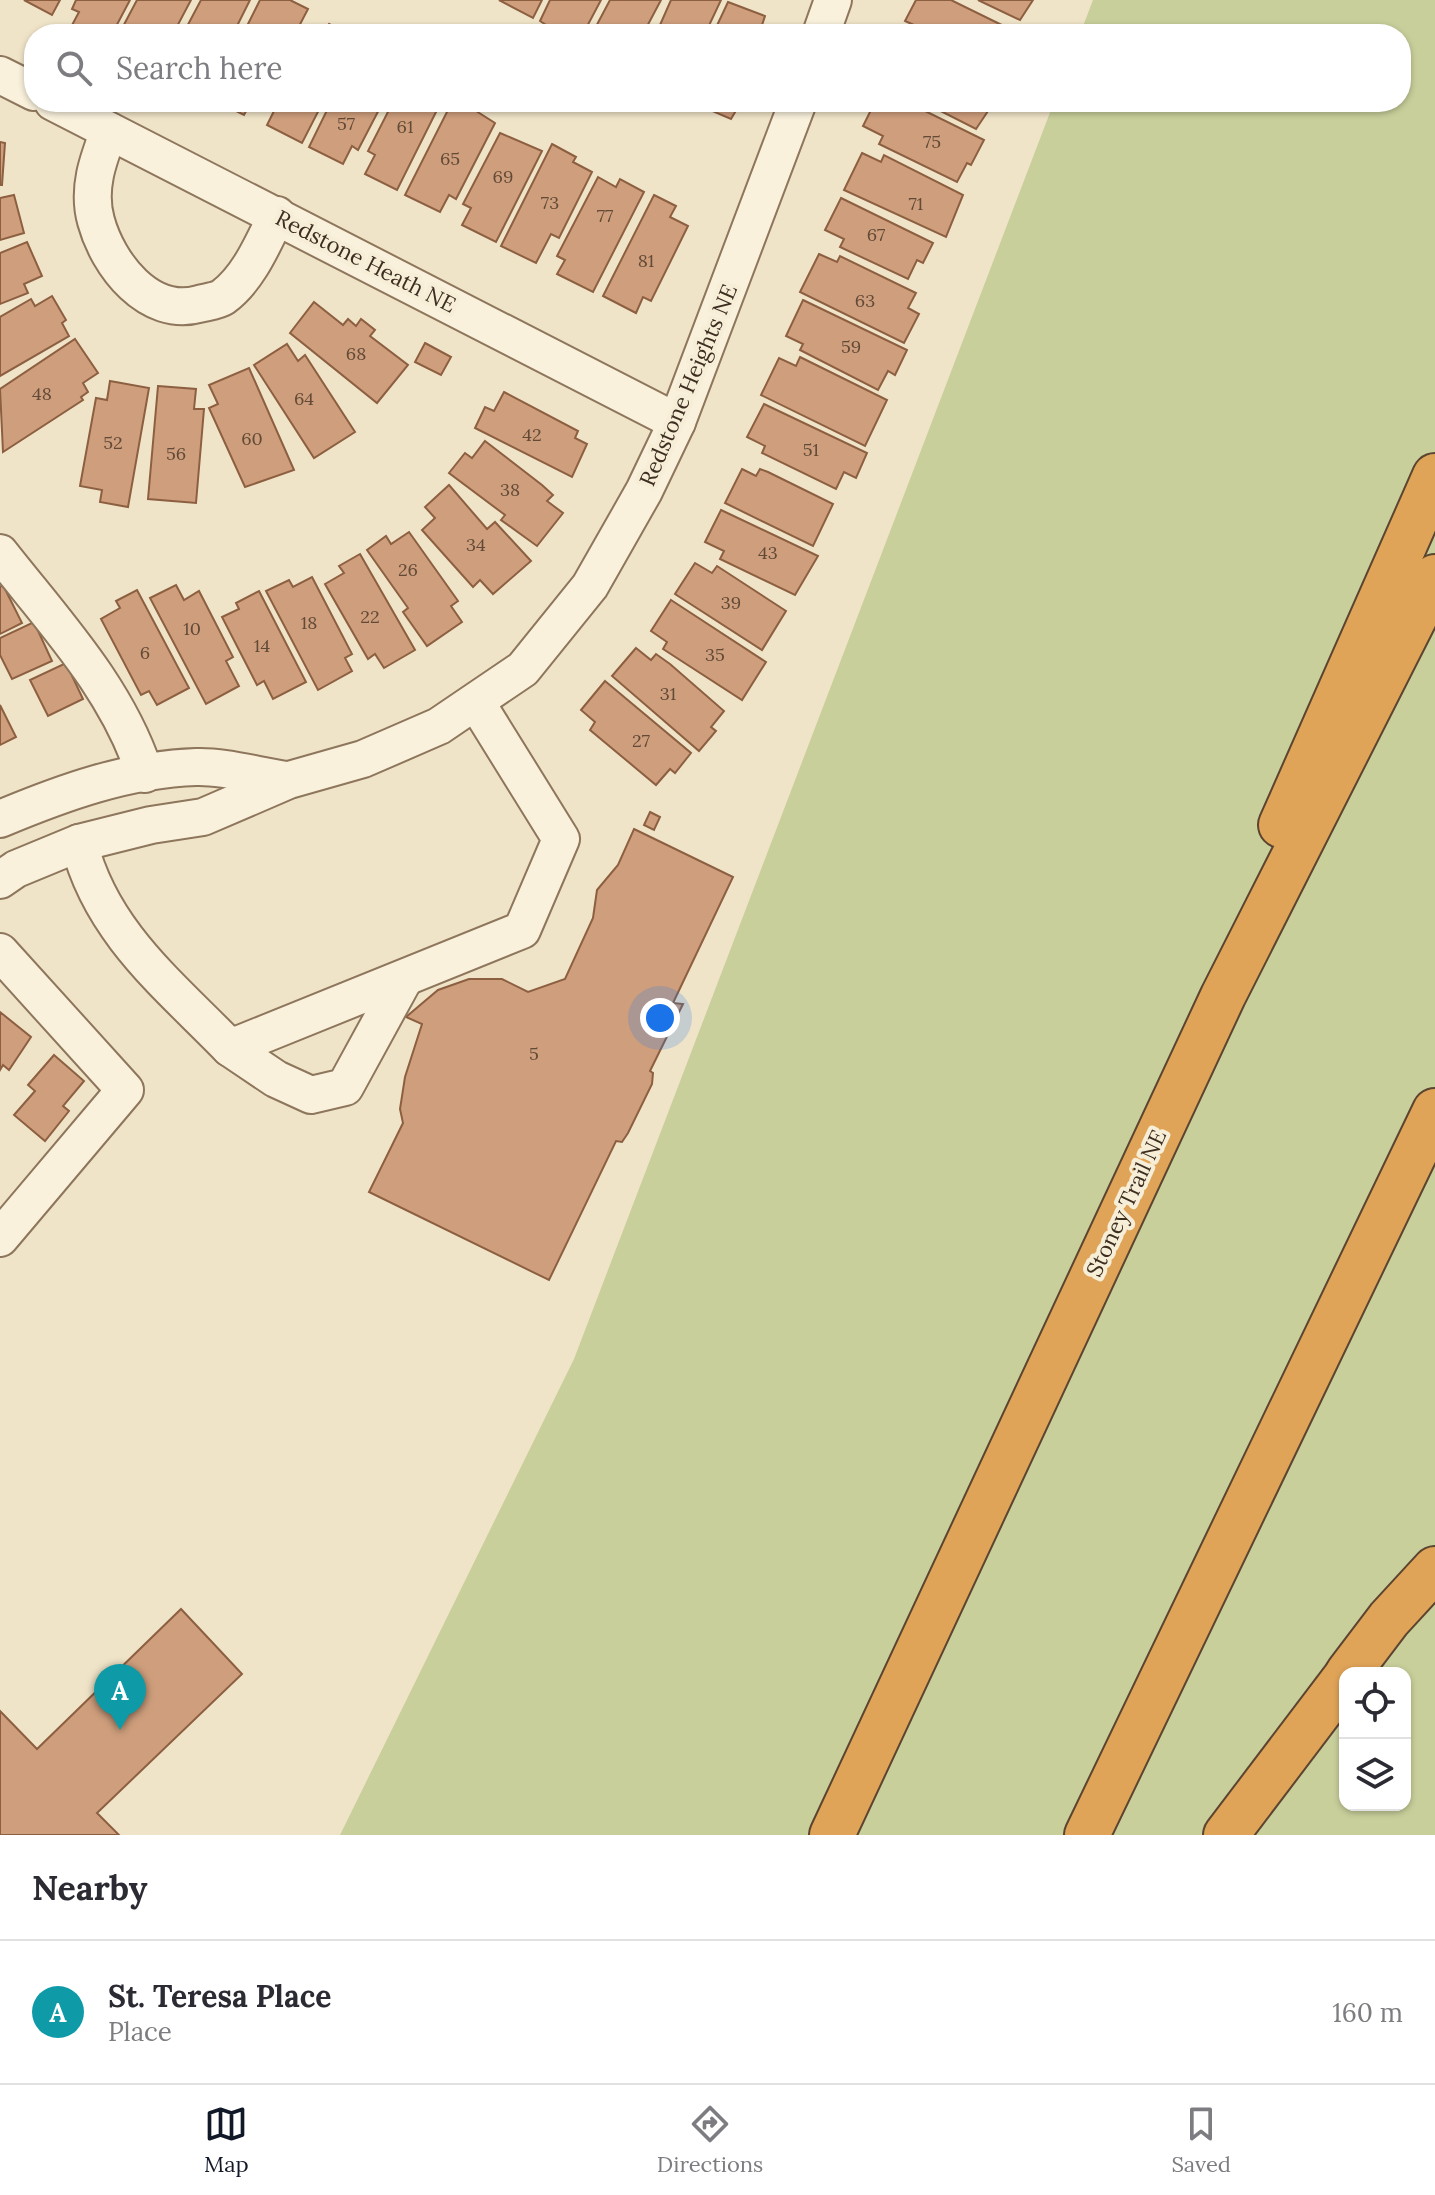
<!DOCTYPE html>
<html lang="en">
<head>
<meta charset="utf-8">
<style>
  :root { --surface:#fff; --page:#f7f7f7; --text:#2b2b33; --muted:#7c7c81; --line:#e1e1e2; --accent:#111827 }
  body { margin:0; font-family:Lora,serif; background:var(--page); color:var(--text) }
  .controls { position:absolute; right:24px; bottom:24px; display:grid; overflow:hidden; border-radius:16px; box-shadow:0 2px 6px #0004 }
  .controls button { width:72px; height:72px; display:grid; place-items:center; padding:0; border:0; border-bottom:2px solid var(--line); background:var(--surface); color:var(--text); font:40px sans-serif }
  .you { position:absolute; left:660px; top:1018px; width:28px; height:28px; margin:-20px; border:6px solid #fff; border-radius:50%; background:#1a73e8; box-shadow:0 0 0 12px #1a73e833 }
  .badge { display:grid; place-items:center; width:52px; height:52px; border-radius:50%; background:var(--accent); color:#fff; font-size:26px; font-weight:700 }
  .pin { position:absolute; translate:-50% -66px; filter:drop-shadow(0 2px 4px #0008) }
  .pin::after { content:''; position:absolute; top:42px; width:28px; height:24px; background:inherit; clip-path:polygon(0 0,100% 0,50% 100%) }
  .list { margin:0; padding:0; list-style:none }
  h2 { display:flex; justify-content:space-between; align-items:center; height:104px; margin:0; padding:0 32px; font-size:34px }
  h2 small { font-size:26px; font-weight:400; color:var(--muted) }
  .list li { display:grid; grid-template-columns:52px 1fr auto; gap:24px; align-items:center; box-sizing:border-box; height:144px; padding:0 32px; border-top:2px solid var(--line) }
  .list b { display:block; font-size:30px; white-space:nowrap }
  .list p { margin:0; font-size:26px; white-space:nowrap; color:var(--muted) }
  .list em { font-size:26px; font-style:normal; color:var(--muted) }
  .icon { flex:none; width:44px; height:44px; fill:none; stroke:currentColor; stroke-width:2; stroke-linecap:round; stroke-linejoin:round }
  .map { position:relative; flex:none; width:1435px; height:1835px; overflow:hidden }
  .search { position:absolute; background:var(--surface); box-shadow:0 2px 6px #0004; left:24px; right:24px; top:24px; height:88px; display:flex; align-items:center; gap:20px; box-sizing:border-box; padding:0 28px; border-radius:32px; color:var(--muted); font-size:30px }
  .sheet { height:248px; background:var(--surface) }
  nav { display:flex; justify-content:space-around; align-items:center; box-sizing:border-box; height:112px; border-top:2px solid var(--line); background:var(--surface); font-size:22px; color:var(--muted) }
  nav a { display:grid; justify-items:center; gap:4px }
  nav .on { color:var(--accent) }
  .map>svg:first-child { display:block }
  .green { fill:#c9cf9b; fill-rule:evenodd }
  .building { fill:#cf9f7d; stroke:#8d5f41; stroke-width:2 }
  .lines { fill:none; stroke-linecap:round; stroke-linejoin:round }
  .minor-casing { stroke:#8d765c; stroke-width:40 }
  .highway-casing { stroke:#5b4430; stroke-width:48 }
  .minor { stroke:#faf1dc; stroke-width:36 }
  .highway { stroke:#e0a458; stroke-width:44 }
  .labels { text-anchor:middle; stroke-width:8; stroke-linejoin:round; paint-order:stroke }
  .number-label { font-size:18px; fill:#624a37 }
  .street-label { font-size:22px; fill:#3d2e20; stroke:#f7eed8 }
</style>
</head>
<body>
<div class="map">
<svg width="1435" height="1835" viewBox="0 0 1435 1835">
  <rect width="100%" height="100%" fill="#f0e4c8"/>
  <!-- green -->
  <path class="green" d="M1093,0H1435V1835H340L574,1359L1054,102H1401V34H1080ZM1345,1673H1405V1805H1345Z"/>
  <!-- building -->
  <g class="building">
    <polygon points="24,0 60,0 52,15"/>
    <polygon points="76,0 130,0 112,34 86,34 71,27 79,12 72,9"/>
    <polygon points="137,0 191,0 173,34 119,34"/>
    <polygon points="201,0 250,0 233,34 183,34"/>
    <polygon points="260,0 290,0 308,9 295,34 243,34"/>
    <polygon points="499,0 542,0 533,18"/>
    <polygon points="550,0 601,0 583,34 560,34 540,21"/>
    <polygon points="610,0 661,0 643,34 592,34"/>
    <polygon points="671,0 721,0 705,34 656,34"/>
    <polygon points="916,0 951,0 1016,32 923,34 925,30 905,21"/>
    <polygon points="978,0 1033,0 1020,20"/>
    <polygon points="728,2 765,16 759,34 713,34"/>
    <polygon points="329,24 348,34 324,34"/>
    <polygon points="218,102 251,102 244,115"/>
    <polygon points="323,102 302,143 267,125 276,107 268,102"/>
    <polygon points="331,102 383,102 358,150 352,146 343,164 309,147"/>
    <polygon points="393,102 441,102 397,190 365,174 375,155 368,151"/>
    <polygon points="452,102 462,102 495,123 456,199 449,195 440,212 405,195"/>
    <polygon points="705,102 741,102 731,119 703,107"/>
    <polygon points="875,102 907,102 984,140 971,165 967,163 957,182 879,144 883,136 863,126"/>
    <polygon points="923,102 994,102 976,129"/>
    <polygon points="500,133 542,151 496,242 462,225 471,208 463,204"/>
    <polygon points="0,142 5,143 2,185 0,185"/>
    <polygon points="552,144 576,157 573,162 592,172 559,238 551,234 536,263 501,246"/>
    <polygon points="862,153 881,162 884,155 963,195 946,237 844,190"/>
    <polygon points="598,177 616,187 620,179 644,192 593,292 557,274 565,260 557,256"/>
    <polygon points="14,195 24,233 0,240 0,198"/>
    <polygon points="654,195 676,206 670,217 688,226 651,301 643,297 636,313 603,296"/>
    <polygon points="841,198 933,243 923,263 917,260 908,279 840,247 844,239 825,230"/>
    <polygon points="27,242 42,276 24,284 28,293 0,304 0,253"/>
    <polygon points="819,254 837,262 840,256 916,293 908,308 919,314 904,343 800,292"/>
    <polygon points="52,296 66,320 62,323 69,336 0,376 0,317 31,299 35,306"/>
    <polygon points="803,300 907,350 895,375 888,371 878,390 800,350 803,344 786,336"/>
    <polygon points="314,302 343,325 348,319 356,326 361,319 375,330 370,336 408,365 377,403 290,333"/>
    <polygon points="75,339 98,373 83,383 88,392 81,397 83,400 3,452 0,389"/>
    <polygon points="425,343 451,357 441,375 415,362"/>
    <polygon points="287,344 298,361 305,355 355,432 314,458 254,365"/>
    <polygon points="800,357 887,400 865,446 761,395 779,358 796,366"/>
    <polygon points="249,368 294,470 245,487 209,408 218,404 209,385"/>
    <polygon points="110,381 149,388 128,507 100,502 102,490 80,486 96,398 107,400"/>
    <polygon points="158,386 196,389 194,409 204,409 196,503 148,499"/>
    <polygon points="504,392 578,431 575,438 587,444 572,477 475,428 485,407 494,411"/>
    <polygon points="764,404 867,453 856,478 844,472 836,489 762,453 765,446 747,437"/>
    <polygon points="485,441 542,485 553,495 547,501 563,513 537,546 501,520 505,515 449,473 465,453 472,458"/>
    <polygon points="742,469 756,476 760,469 768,472 833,504 813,546 725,503"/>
    <polygon points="449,485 487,529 495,522 531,561 493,594 480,580 473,587 422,530 435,518 425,507"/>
    <polygon points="721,510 818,556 795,595 720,559 724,551 705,542"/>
    <polygon points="409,532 458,601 451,606 462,622 427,646 403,612 408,608 367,550 386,536 391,544"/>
    <polygon points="360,554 415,650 384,668 375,654 368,659 325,584 344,573 339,566"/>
    <polygon points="695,563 712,573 717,566 786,611 762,650 675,594"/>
    <polygon points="312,577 352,654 345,658 352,671 318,690 266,591 289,580 293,587"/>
    <polygon points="3,585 22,623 0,634 0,587"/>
    <polygon points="176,585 184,600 199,591 233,657 226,661 239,686 206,704 150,598"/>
    <polygon points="137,590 189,688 157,705 149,691 141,695 101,619 120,608 116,601"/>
    <polygon points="259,591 306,682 273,699 264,681 257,685 222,617 239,609 236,603"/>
    <polygon points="671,600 766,662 742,700 663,649 667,642 651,631"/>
    <polygon points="34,622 52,661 12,679 0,655 0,638"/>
    <polygon points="636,648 651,660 656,654 670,664 724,711 711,727 716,731 699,751 612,676"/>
    <polygon points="66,663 83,699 48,716 30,680"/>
    <polygon points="605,681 691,753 675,773 670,769 656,785 590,730 595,722 581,710"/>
    <polygon points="0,705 16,737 0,745"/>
    <polygon points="650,812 660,817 654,830 644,825"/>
    <polygon points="634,829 733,877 673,1003 683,1004 650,1071 653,1073 652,1084 628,1133 622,1142 616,1141 549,1280 369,1192 403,1123 400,1109 405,1077 422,1024 406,1017 438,990 469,979 502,979 528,992 565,979 593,918 597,890 618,865"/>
    <polygon points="0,1012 31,1037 9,1070 3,1065 0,1070"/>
    <polygon points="54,1055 84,1081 63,1106 69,1111 45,1141 14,1115 35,1091 28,1085"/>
    <polygon points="181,1609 242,1674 97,1813 119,1835 0,1835 0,1711 37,1749"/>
  </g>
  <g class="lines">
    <defs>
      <g id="minor">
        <polyline points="821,34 833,0"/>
        <polyline points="0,75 34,92"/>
        <polyline points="53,102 677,422"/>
        <path d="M109,131C98,160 87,189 96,221C108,265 149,318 199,304C206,302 217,301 223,297C249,278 263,243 277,215"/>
        <path d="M0,553C55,623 117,688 145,774"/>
        <path d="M0,819C62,793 128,769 196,767C225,766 258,776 287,780"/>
        <path d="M79,843C101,932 169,985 230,1048L522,930L561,839L476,702"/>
        <polyline points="0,880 16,869 79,843 151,825 203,817 289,780 363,759 439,726 523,669 590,586 644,491 677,422 798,102"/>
        <polyline points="0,952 125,1090 0,1238"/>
        <polyline points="230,1048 276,1079 311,1095 345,1087 403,981"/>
      </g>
      <g id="highway">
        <polyline points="1281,825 1435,476"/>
        <polyline points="1348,1673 1389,1619 1435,1569"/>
        <polyline points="832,1835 1223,996 1435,577"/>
        <polyline points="1087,1835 1435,1111"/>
        <polyline points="1226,1835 1345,1678"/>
      </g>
    </defs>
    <!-- minor casing -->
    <use href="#minor" class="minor-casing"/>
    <!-- highway casing -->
    <use href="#highway" class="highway-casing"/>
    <!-- minor -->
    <use href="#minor" class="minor"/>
    <!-- highway -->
    <use href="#highway" class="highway"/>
  </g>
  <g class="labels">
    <!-- number labels -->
    <g class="number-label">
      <text x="346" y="130">57</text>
      <text x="405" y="133">61</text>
      <text x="932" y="148">75</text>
      <text x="450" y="165">65</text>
      <text x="503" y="183">69</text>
      <text x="550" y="209">73</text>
      <text x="916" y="210">71</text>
      <text x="605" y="222">77</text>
      <text x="876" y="241">67</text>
      <text x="646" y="267">81</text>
      <text x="865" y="307">63</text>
      <text x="851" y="353">59</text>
      <text x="356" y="360">68</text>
      <text x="42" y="400">48</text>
      <text x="304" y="405">64</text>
      <text x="532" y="441">42</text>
      <text x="252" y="445">60</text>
      <text x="113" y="449">52</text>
      <text x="811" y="456">51</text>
      <text x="176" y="460">56</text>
      <text x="510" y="496">38</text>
      <text x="476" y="551">34</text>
      <text x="768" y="559">43</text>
      <text x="408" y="576">26</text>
      <text x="731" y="609">39</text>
      <text x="370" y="623">22</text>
      <text x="309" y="629">18</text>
      <text x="192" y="635">10</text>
      <text x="262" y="652">14</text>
      <text x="145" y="659">6</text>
      <text x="715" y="661">35</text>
      <text x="668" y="700">31</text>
      <text x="641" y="747">27</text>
      <text x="534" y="1060">5</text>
    </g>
    <!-- street labels -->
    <g class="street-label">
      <text transform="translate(366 261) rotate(27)" y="8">Redstone Heath NE</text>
      <text transform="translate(688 385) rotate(-67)" y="8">Redstone Heights NE</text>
      <text transform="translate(1126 1203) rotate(-65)" y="8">Stoney Trail NE</text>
    </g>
  </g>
</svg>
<div class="controls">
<button><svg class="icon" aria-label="locate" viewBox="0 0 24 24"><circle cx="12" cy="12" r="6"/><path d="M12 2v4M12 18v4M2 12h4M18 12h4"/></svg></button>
<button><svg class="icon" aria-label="layers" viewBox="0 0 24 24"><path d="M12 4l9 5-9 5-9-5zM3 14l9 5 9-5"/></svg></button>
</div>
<div class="you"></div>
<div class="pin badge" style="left:120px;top:1730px;background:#0f9aa8">A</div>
<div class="search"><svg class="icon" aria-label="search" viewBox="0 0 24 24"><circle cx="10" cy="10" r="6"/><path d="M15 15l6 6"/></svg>Search here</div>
</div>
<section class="sheet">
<h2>Nearby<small></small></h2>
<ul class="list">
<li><span class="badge" style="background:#0f9aa8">A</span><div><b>St. Teresa Place</b><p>Place</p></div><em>160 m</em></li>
</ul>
</section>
<nav>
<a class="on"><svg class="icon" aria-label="map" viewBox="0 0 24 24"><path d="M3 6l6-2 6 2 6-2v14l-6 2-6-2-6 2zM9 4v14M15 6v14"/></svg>Map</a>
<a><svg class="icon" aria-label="directions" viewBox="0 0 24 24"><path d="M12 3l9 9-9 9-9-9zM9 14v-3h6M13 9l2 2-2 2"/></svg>Directions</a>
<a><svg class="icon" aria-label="saved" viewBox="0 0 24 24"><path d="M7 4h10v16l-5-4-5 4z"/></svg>Saved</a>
</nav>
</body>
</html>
